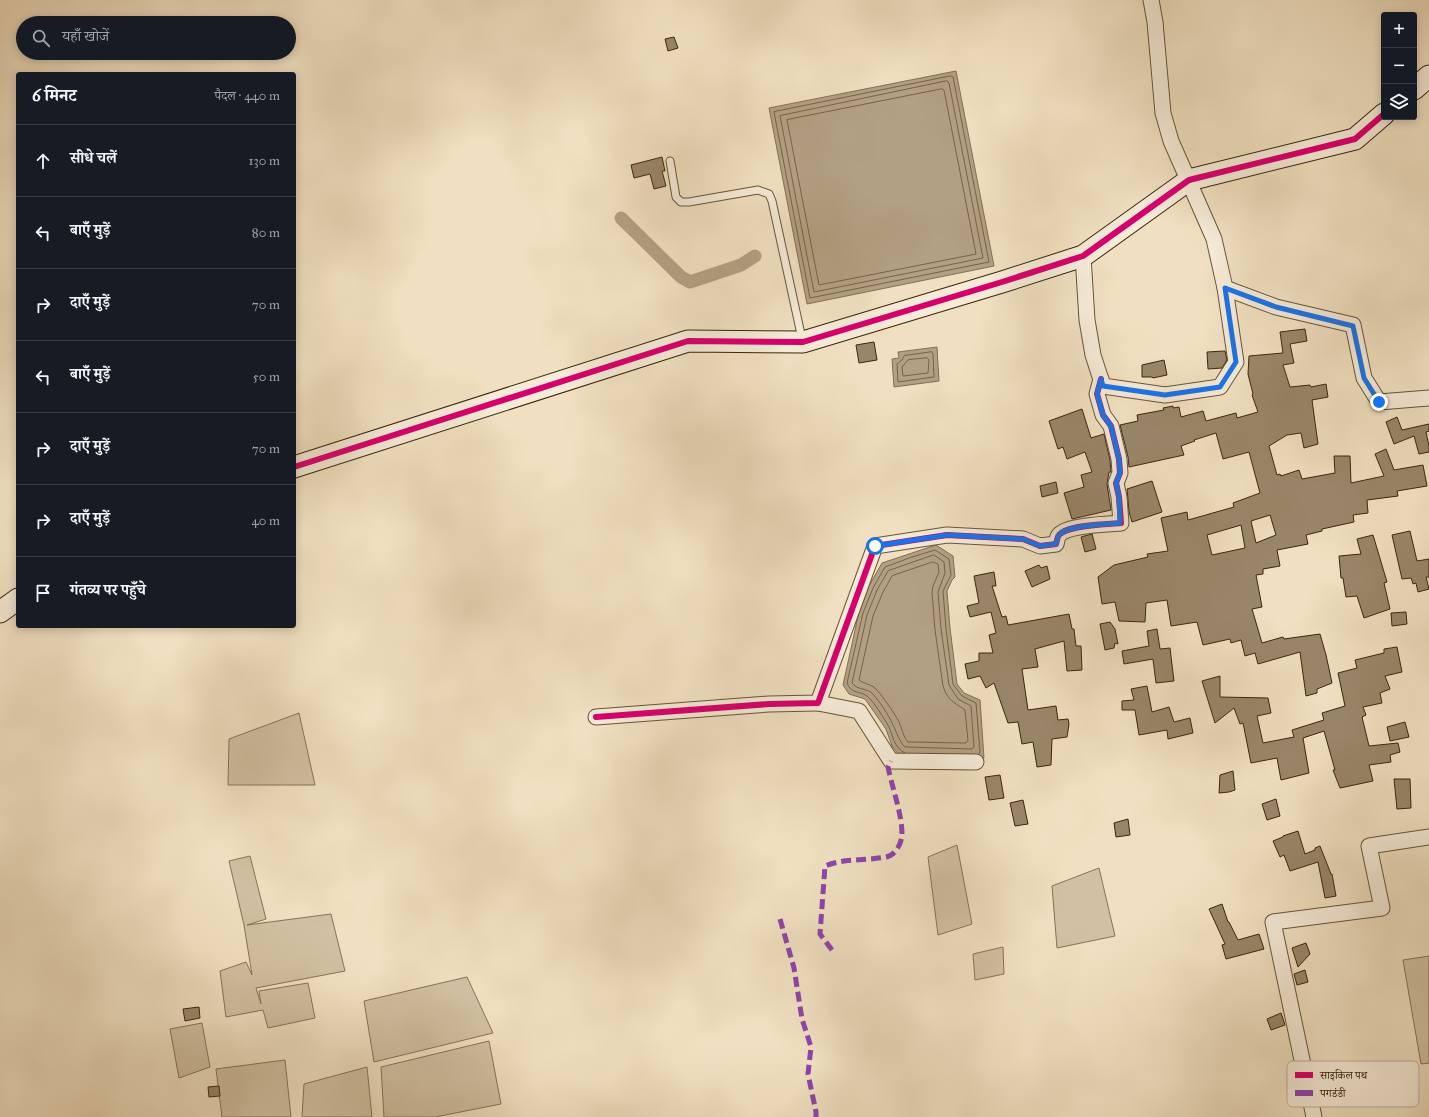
<!DOCTYPE html>
<html lang="hi">
<head>
<meta charset="utf-8">
<style>
  :root { --surface:#171b24; --page:#20242c; --text:#f1f3f6; --muted:#9ea1a6; --line:#363941 }
  body { margin:0; font-family:"IM FELL Great Primer","Noto Serif Devanagari",serif; background:var(--page); color:var(--text) }
  .controls { position:absolute; right:12px; top:12px; display:grid; overflow:hidden; border-radius:4px; box-shadow:0 2px 10px #0003 }
  .controls button { width:36px; height:36px; display:grid; place-items:center; padding:0; border:0; border-bottom:1px solid var(--line); background:var(--surface); color:var(--text); font:20px sans-serif }
  .stop { position:absolute; width:12px; height:12px; margin:-9px; border:3px solid #1a73e8; border-radius:50%; background:#fff }
  .stop.end { background:#1a73e8; border-color:#fff; box-shadow:0 1px 4px #0008 }
  .list { margin:0; padding:0; list-style:none }
  h2 { display:flex; justify-content:space-between; align-items:center; height:52px; margin:0; padding:0 16px; font-size:17px }
  h2 small { font-size:13px; font-weight:400; color:var(--muted) }
  .list li { display:grid; grid-template-columns:26px 1fr auto; gap:12px; align-items:center; box-sizing:border-box; height:72px; padding:0 16px; border-top:1px solid var(--line) }
  .list b { display:block; font-size:15px; white-space:nowrap }
  .list em { font-size:13px; font-style:normal; color:var(--muted) }
  .icon { flex:none; width:22px; height:22px; fill:none; stroke:currentColor; stroke-width:2; stroke-linecap:round; stroke-linejoin:round }
  .map { position:relative; flex:none; width:1429px; height:1117px; overflow:hidden }
  .search { position:absolute; background:var(--surface); box-shadow:0 2px 10px #0003; left:16px; top:16px; width:280px; height:44px; display:flex; align-items:center; gap:10px; box-sizing:border-box; padding:0 14px; border-radius:22px; color:var(--muted); font-size:15px }
  .panel { position:absolute; background:var(--surface); box-shadow:0 2px 10px #0003; left:16px; top:72px; width:280px; height:556px; border-radius:4px }
  .map>svg:first-child { display:block }
  .green { fill:#d1c0a2; stroke:#867257 }
  .water { fill:#b2a083; stroke:#826f53 }
  .lines { fill:none; stroke-linecap:round; stroke-linejoin:round }
  .shore { stroke:#766248; stroke-width:1 }
  .canal { stroke:#b2a083; stroke-width:13 }
  .building { fill:#99866a; stroke:#3b250c; fill-rule:evenodd }
  .lane-casing { stroke:#685439; stroke-width:9 }
  .street-casing { stroke:#685439; stroke-width:17 }
  .secondary-casing { stroke:#3b250c; stroke-width:23 }
  .lane { stroke:#f5ebd7; stroke-width:7 }
  .street { stroke:#f5ebd7; stroke-width:15 }
  .secondary { stroke:#f5ebd7; stroke-width:21 }
  .quiet { stroke:#8e44ad; stroke-width:5; stroke-dasharray:10 5; stroke-linecap:butt }
  .cycleway-casing { stroke:#f5ebd7; stroke-width:8 }
  .cycleway { stroke:#d6006c; stroke-width:6 }
  .route { stroke:#1a73e8; stroke-width:5 }
  .key { fill:#f5ebd7; stroke:#bdb09a; stroke-width:1 }
  .key-label { font-size:11px; fill:#3b250c }
</style>
</head>
<body>
<div class="map">
<svg width="1429" height="1117" viewBox="0 0 1429 1117">
  <rect width="100%" height="100%" fill="#f0e0c1"/>
  <filter id="stains"><feTurbulence type="fractalNoise" baseFrequency=".005" numOctaves="4"/><feColorMatrix values="0 0 0 0 .2 0 0 0 0 .09 0 0 0 0 .02 0 0 0 .5 -.17"/></filter>
  <radialGradient id="worn" r=".72"><stop offset=".6" stop-color="#630" stop-opacity="0"/><stop offset="1" stop-color="#630" stop-opacity=".3"/></radialGradient>
  <!-- green -->
  <g class="green">
    <polygon points="299,713 315,785 228,785 229,739"/>
    <polygon points="957,845 972,924 938,935 928,857"/>
    <polygon points="250,856 266,919 247,925 331,914 345,971 256,988 261,1004 259,991 308,983 315,1018 268,1028 263,1010 226,1017 220,971 246,962 252,975 244,925 229,861"/>
    <polygon points="1099,868 1115,936 1057,948 1052,886"/>
    <polygon points="1003,947 1004,974 975,980 973,954"/>
    <polygon points="1429,956 1429,1063 1421,1064 1403,960"/>
    <polygon points="467,977 493,1033 374,1062 364,1001"/>
    <polygon points="202,1023 210,1067 179,1078 170,1029"/>
    <polygon points="489,1041 501,1104 435,1117 384,1117 381,1067"/>
    <polygon points="285,1060 291,1117 222,1117 216,1069"/>
    <polygon points="367,1067 372,1117 302,1117 304,1084"/>
  </g>
  <!-- water -->
  <g class="water">
    <polygon points="956,71 994,266 807,304 769,108"/>
    <polygon points="937,347 939,381 894,387 892,359 899,358 898,352"/>
    <polygon points="936,545 953,556 955,577 952,580 947,591 950,628 957,684 964,693 980,700 984,758 899,755 892,746 886,729 865,699 849,694 843,685 859,612 869,586 882,563"/>
  </g>
  <g class="lines">
    <!-- shore -->
    <g class="shore">
      <polygon points="951,76 953,77 989,262 810,298 774,112"/>
      <polygon points="947,81 949,83 983,258 814,292 780,116"/>
      <polygon points="942,89 944,90 976,254 819,285 787,120"/>
      <polygon points="932,352 933,354 934,377 898,382 897,364 902,360 904,356"/>
      <polygon points="927,358 929,360 928,373 903,376 902,367 908,360"/>
      <path d="M934,555L944,562L945,573L938,592L941,629L949,685L958,699L971,706L974,747L972,749L905,747C899,741 897,733 893,725C888,714 880,702 872,693C866,688 857,690 852,683L867,615L877,590L888,571Z"/>
      <path d="M933,562L938,564L939,572L933,586L932,592L935,630L943,686C947,700 955,703 965,710L968,741L966,743L908,742C903,736 902,729 899,722C893,711 884,698 876,689C871,684 864,684 859,680L873,616L883,592L892,576Z"/>
      <path d="M905,753C894,748 893,736 889,727C885,720 873,700 867,696C859,690 852,695 847,683L863,613L873,588L885,567L912,557L935,550L949,559L951,575L943,591L946,629L953,684L962,696L976,703L980,752L979,754"/>
    </g>
    <!-- canal -->
    <polyline class="canal" points="621,218 681,277 690,282 741,265 755,256"/>
  </g>
  <!-- building -->
  <g class="building">
    <polygon points="674,37 678,48 668,51 665,39"/>
    <polygon points="662,157 665,171 662,171 666,186 654,189 650,174 634,178 631,165"/>
    <path d="M1305,329L1307,341L1290,344L1294,363L1283,365L1290,387L1310,385L1311,387L1326,384L1328,397L1312,400L1318,444L1304,448L1301,433L1287,435L1269,446L1277,475L1280,474L1281,476L1299,470L1302,479L1335,473L1334,456H1350L1351,483L1384,476L1375,454L1386,449L1394,470L1423,465L1427,486L1397,491L1398,496L1367,500L1368,513L1353,515L1354,522L1322,529V531L1306,535L1308,544L1277,550L1280,566L1263,569V574L1256,575L1262,607L1252,609L1262,643L1283,637L1284,639L1320,634L1326,655L1332,683L1317,689V693L1306,696L1300,652L1258,664L1255,653L1245,656L1241,640L1231,643L1230,639L1203,645L1197,622L1171,626L1167,600L1146,603L1145,622L1119,621L1115,602L1102,604L1098,577L1114,565L1148,557L1147,554L1168,551L1161,518L1187,512L1188,520L1234,507L1233,503L1260,493L1249,452L1223,459L1216,433L1194,440L1195,441L1181,446L1184,455L1129,467L1128,457L1120,425L1138,421L1137,415L1164,410L1163,408L1173,406V408L1179,407L1181,417L1203,411L1206,421L1236,413L1237,418L1258,412L1252,395L1253,394L1248,374L1249,356L1283,353L1280,332ZM1270,515L1276,535L1256,543L1251,521ZM1241,525L1245,548L1212,555L1207,535Z"/>
    <polygon points="874,342 877,360 859,363 856,345"/>
    <polygon points="1225,351 1227,360 1222,368 1208,369 1207,352"/>
    <polygon points="1164,360 1167,375 1153,378 1152,377 1142,377 1142,365"/>
    <polygon points="1082,409 1091,438 1104,434 1110,460 1111,472 1109,472 1107,484 1111,510 1072,519 1064,493 1084,487 1081,475 1092,472 1085,452 1067,459 1063,447 1058,449 1049,421"/>
    <polygon points="1397,417 1402,430 1429,424 1429,431 1426,432 1429,446 1429,452 1419,454 1414,436 1394,444 1386,422"/>
    <polygon points="1152,481 1162,512 1132,522 1129,512 1127,489"/>
    <polygon points="1056,482 1058,493 1042,497 1040,486"/>
    <polygon points="1410,531 1417,561 1429,559 1429,577 1426,577 1429,589 1418,592 1416,583 1413,584 1411,578 1402,579 1392,535"/>
    <polygon points="1092,534 1096,549 1085,552 1081,537"/>
    <polygon points="1373,535 1387,582 1384,583 1390,609 1364,618 1357,596 1346,597 1343,578 1341,578 1339,556 1361,554 1357,539"/>
    <polygon points="1039,565 1041,568 1047,566 1050,579 1032,587 1025,571"/>
    <polygon points="994,572 996,586 992,586 1002,617 1006,616 1008,625 1069,614 1072,629 1074,629 1076,646 1081,646 1082,670 1067,671 1064,641 1035,649 1038,667 1022,669 1028,710 1056,706 1058,720 1068,719 1069,724 1067,737 1052,739 1051,765 1037,767 1033,742 1022,744 1018,722 1008,723 994,683 986,688 980,676 968,679 965,664 979,661 979,653 993,653 989,635 996,633 991,612 970,617 967,606 979,603 974,576"/>
    <polygon points="1406,612 1407,624 1392,626 1391,613"/>
    <polygon points="1110,622 1115,629 1118,644 1115,643 1114,648 1105,650 1100,624"/>
    <polygon points="1157,629 1160,649 1170,648 1174,681 1156,683 1153,659 1124,664 1122,651 1149,646 1147,631"/>
    <polygon points="1397,647 1402,672 1385,676 1390,689 1380,693 1382,703 1363,707 1366,715 1362,717 1369,746 1398,743 1400,752 1390,755 1391,762 1369,765 1373,781 1340,788 1333,770 1335,770 1324,731 1303,738 1309,773 1281,780 1277,758 1251,763 1243,723 1240,724 1234,708 1215,723 1202,681 1220,676 1220,697 1268,698 1271,713 1257,716 1263,743 1294,737 1292,730 1324,720 1322,713 1345,706 1338,673 1357,668 1355,660 1384,653 1384,649"/>
    <polygon points="1147,686 1152,712 1169,707 1174,722 1190,718 1193,733 1168,739 1167,730 1139,735 1135,710 1122,710 1122,701 1134,700 1131,689"/>
    <polygon points="1405,722 1409,737 1390,741 1387,727"/>
    <polygon points="1233,771 1235,790 1229,792 1219,793 1220,775"/>
    <polygon points="1000,775 1004,798 989,800 985,777"/>
    <polygon points="1394,779 1410,779 1411,808 1397,809"/>
    <polygon points="1276,799 1280,816 1267,820 1262,804"/>
    <polygon points="1023,800 1028,824 1015,826 1010,803"/>
    <polygon points="1128,819 1130,835 1116,837 1114,823"/>
    <polygon points="1298,831 1305,854 1315,850 1315,848 1320,846 1331,874 1332,874 1336,896 1325,898 1318,862 1290,871 1284,855 1280,857 1273,841 1283,837 1283,836"/>
    <polygon points="1222,904 1228,922 1229,922 1238,940 1259,934 1264,949 1226,959 1222,945 1225,944 1209,909"/>
    <polygon points="1306,943 1310,954 1298,967 1292,948"/>
    <polygon points="1305,970 1308,982 1297,985 1294,974"/>
    <polygon points="199,1007 200,1018 185,1021 183,1009"/>
    <polygon points="1281,1013 1285,1025 1271,1030 1267,1019"/>
    <polygon points="219,1086 220,1096 209,1097 208,1087"/>
  </g>
  <g class="lines">
    <defs>
      <polyline id="lane" points="670,161 676,197 681,202 689,202 758,190 769,194 772,201 802,339"/>
      <g id="street">
        <polyline points="1151,0 1155,22 1163,113 1171,141 1214,239 1225,288"/>
        <polyline points="1083,256 1087,320 1093,355 1103,386 1165,395 1220,387 1236,362 1225,288 1276,307 1353,325 1364,378 1379,402 1429,398"/>
        <polyline points="818,703 859,711 891,761 976,762"/>
        <path d="M596,717L769,704L818,703L875,546L947,535L1023,539L1040,546L1056,544C1057,542 1057,537 1059,535C1067,525 1108,524 1121,523L1119,497L1116,483L1120,473L1119,459L1111,426L1103,415L1097,394L1101,379"/>
        <polyline points="1314,1117 1273,922 1382,908 1369,846 1429,837"/>
      </g>
      <g id="secondary">
        <polyline points="1414,89 1429,76"/>
        <polyline points="294,467 688,341 803,342 1002,282 1083,256 1189,180 1355,139 1384,114"/>
        <polyline points="0,612 18,599"/>
      </g>
    </defs>
    <!-- lane casing -->
    <use href="#lane" class="lane-casing"/>
    <!-- street casing -->
    <use href="#street" class="street-casing"/>
    <!-- secondary casing -->
    <use href="#secondary" class="secondary-casing"/>
    <!-- lane -->
    <use href="#lane" class="lane"/>
    <!-- street -->
    <use href="#street" class="street"/>
    <!-- secondary -->
    <use href="#secondary" class="secondary"/>
    <!-- quiet -->
    <g class="quiet">
      <polyline points="780,919 794,968 802,1019 811,1047 808,1074 816,1112 816,1117"/>
      <path d="M832,950L820,934L825,866C845,858 865,861 886,857C895,856 902,843 902,834C902,814 892,787 888,767L891,761"/>
    </g>
    <defs>
      <g id="cycleway">
        <polyline points="294,467 688,341 803,342 1002,282 1083,256 1189,180 1355,139 1384,114"/>
        <path d="M596,717L769,704L818,703L875,546L947,535L1023,539L1040,546L1056,544C1057,542 1057,537 1059,535C1067,525 1108,524 1121,523L1119,497L1116,483L1120,473L1119,459L1111,426L1103,415L1097,394L1101,379"/>
      </g>
    </defs>
    <!-- cycleway casing -->
    <use href="#cycleway" class="cycleway-casing"/>
    <!-- cycleway -->
    <use href="#cycleway" class="cycleway"/>
  </g>
  <g class="lines">
    <!-- route -->
    <path class="route" d="M875,546L947,535L1023,539L1040,546L1056,544C1057,542 1057,537 1059,535C1067,525 1107,524 1120,523L1119,497L1116,483L1120,473L1119,459L1111,426L1103,415L1097,394L1101,379L1103,386L1165,395L1220,387L1236,362L1225,288L1276,307L1353,326L1364,378L1379,402"/>
  </g>
  <!-- legend -->
  <rect x="1287" y="1061" width="132" height="46" rx="6" class="key"/>
  <rect x="1295" y="1072" width="18" height="6" fill="#d6006c"/>
  <rect x="1295" y="1090" width="18" height="6" fill="#8e44ad"/>
  <g class="key-label">
    <text x="1320" y="1079">साइकिल पथ</text>
    <text x="1320" y="1097">पगडंडी</text>
  </g>
  <rect width="100%" height="100%" filter="url(#stains)"/>
  <rect width="100%" height="100%" fill="url(#worn)"/>
</svg>
<div class="controls">
<button>+</button>
<button>−</button>
<button><svg class="icon" aria-label="layers" viewBox="0 0 24 24"><path d="M12 4l9 5-9 5-9-5zM3 14l9 5 9-5"/></svg></button>
</div>
<div class="stop" style="left:875px;top:546px"></div>
<div class="stop end" style="left:1379px;top:402px"></div>
<div class="search"><svg class="icon" aria-label="search" viewBox="0 0 24 24"><circle cx="10" cy="10" r="6"/><path d="M15 15l6 6"/></svg>यहाँ खोजें</div>
<section class="panel">
<h2>6 मिनट<small>पैदल · 440 m</small></h2>
<ul class="list">
<li><svg class="icon" aria-label="ahead" viewBox="0 0 24 24"><path d="M12 20V5M6 11l6-6 6 6"/></svg><div><b>सीधे चलें</b></div><em>130 m</em></li>
<li><svg class="icon" aria-label="left" viewBox="0 0 24 24"><path d="M17 20v-9H6M10 6l-5 5 5 5"/></svg><div><b>बाएँ मुड़ें</b></div><em>80 m</em></li>
<li><svg class="icon" aria-label="right" viewBox="0 0 24 24"><path d="M7 20v-9h11M14 6l5 5-5 5"/></svg><div><b>दाएँ मुड़ें</b></div><em>70 m</em></li>
<li><svg class="icon" aria-label="left" viewBox="0 0 24 24"><path d="M17 20v-9H6M10 6l-5 5 5 5"/></svg><div><b>बाएँ मुड़ें</b></div><em>50 m</em></li>
<li><svg class="icon" aria-label="right" viewBox="0 0 24 24"><path d="M7 20v-9h11M14 6l5 5-5 5"/></svg><div><b>दाएँ मुड़ें</b></div><em>70 m</em></li>
<li><svg class="icon" aria-label="right" viewBox="0 0 24 24"><path d="M7 20v-9h11M14 6l5 5-5 5"/></svg><div><b>दाएँ मुड़ें</b></div><em>40 m</em></li>
<li><svg class="icon" aria-label="arrive" viewBox="0 0 24 24"><path d="M6 21V4h12l-3 4 3 4H6"/></svg><div><b>गंतव्य पर पहुँचे</b></div></li>
</ul>
</section>
</div>
</body>
</html>
